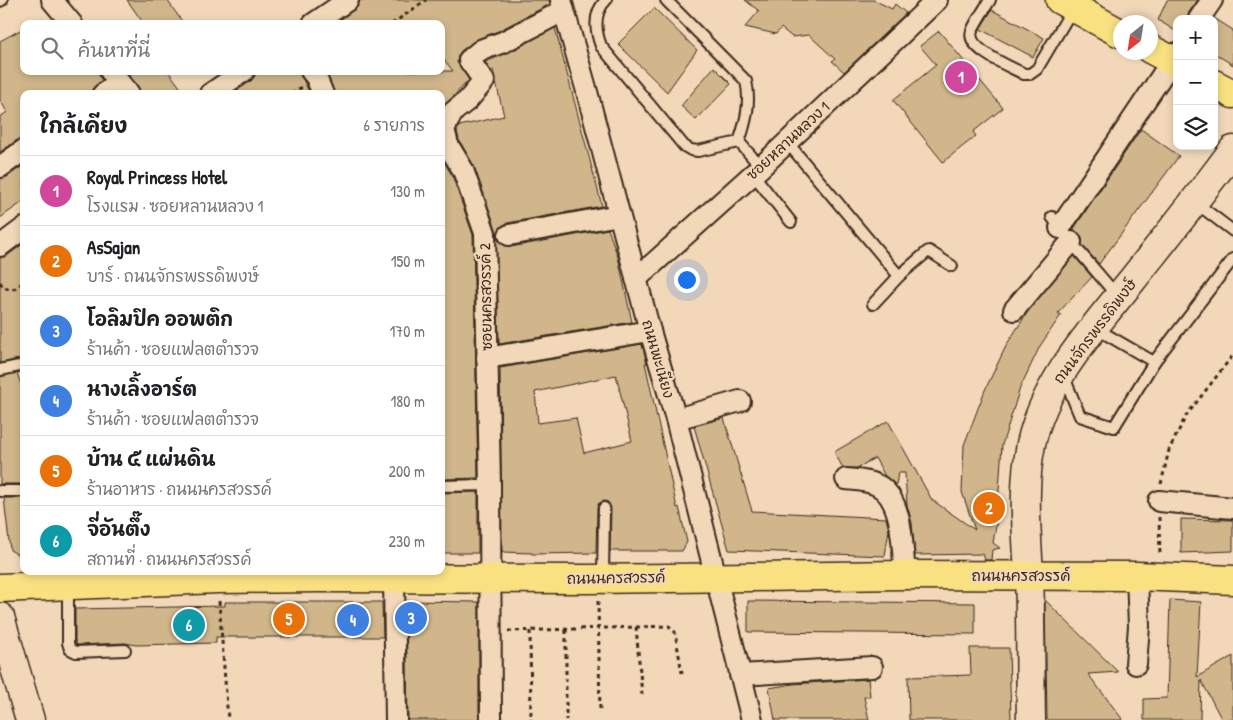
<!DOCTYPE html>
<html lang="th">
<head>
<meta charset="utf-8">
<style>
  :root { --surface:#fff; --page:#f2f2f2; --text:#202124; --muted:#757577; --line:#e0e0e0; --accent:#db2777 }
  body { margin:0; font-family:"Patrick Hand","Playpen Sans Thai",sans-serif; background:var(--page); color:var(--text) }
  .controls { position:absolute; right:15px; top:15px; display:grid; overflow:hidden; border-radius:10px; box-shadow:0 2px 8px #0003 }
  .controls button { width:45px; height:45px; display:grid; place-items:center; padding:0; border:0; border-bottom:1px solid var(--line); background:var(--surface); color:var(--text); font:25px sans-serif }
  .compass { position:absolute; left:1113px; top:15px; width:45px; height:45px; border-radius:50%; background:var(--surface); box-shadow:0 2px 8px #0003; rotate:210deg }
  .you { position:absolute; left:686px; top:279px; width:18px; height:18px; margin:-12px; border:4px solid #fff; border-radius:50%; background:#1a73e8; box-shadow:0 0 0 8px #1a73e833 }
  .badge { display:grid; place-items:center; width:32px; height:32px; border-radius:50%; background:var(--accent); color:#fff; font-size:16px; font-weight:700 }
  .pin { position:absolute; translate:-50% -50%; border:2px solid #fff; box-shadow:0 1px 5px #0006 }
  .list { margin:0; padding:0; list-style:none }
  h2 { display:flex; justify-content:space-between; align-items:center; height:65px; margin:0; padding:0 20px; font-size:21px }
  h2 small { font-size:16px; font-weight:400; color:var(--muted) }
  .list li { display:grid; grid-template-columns:32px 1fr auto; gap:15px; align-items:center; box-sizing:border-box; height:70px; padding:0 20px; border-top:1px solid var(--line) }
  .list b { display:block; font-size:19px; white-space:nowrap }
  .list p { margin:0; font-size:16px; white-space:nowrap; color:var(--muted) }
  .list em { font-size:16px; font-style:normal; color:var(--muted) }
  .icon { flex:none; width:28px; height:28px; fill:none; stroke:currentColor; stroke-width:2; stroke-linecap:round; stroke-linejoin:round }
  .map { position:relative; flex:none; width:1233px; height:720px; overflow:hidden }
  .search { position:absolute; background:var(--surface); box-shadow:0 2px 8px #0003; left:20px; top:20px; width:425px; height:55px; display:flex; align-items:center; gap:12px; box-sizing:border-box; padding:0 18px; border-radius:10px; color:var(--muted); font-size:19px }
  .panel { position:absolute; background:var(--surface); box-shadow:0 2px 8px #0003; left:20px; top:90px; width:425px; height:485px; border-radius:10px }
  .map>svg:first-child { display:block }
  .building { fill:#d0b68a; stroke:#3b2a1e; fill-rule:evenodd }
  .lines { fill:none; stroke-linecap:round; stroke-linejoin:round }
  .lane-casing { stroke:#3b2a1e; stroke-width:14 }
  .street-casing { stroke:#3b2a1e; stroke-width:24 }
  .secondary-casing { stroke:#3b2a1e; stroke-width:31 }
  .primary-casing { stroke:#3b2a1e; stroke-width:31 }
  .path { stroke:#3b2a1e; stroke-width:3; stroke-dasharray:4 4; stroke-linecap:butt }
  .lane { stroke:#f2d8b9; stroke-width:10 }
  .street { stroke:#f2d8b9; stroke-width:20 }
  .secondary { stroke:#f2d8b9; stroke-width:28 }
  .primary { stroke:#f9e181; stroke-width:28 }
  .labels { text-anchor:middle; stroke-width:4.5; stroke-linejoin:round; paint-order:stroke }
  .street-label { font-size:15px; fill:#3b2a1e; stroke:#f2d8b9 }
</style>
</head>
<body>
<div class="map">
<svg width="1233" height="720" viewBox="0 0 1233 720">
  <rect width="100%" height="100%" fill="#f2d8b9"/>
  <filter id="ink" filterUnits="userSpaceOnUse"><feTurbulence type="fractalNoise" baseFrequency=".02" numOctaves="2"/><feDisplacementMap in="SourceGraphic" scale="10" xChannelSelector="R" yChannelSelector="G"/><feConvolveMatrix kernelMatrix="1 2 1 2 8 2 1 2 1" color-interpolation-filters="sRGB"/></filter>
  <g filter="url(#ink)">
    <!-- building -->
    <g class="building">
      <polygon points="127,0 167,0 184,24 144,24"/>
      <polygon points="360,0 549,0 550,4 498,31 477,39 461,51 458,56 457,62 469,80 441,109 441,94 335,94 326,71 453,71 441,56 441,24 334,24 355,9 358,6"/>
      <polygon points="745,0 874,0 892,9 895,4 906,13 844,72 832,61 835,59 809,35 792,37 781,28 776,34 745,27 759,11"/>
      <polygon points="1167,0 1198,0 1189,12 1187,19 1177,19 1177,32 1158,20"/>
      <polygon points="654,8 697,50 667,92 618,44"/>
      <polygon points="992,10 1044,38 1033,57 980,29"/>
      <polygon points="1214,18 1233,30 1233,65 1214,53"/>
      <polygon points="24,28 24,71 98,71 102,80 92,89 91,94 24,94 24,138 17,140 0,152 0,117 7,112 0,100 0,41"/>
      <polygon points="555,28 602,206 507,223 502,226 498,231 497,238 500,242 505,246 511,247 608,229 618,257 632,322 499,344 496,229 474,166 459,140 457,131 459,126 504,116 493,70 491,71 485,62 508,53"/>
      <polygon points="939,31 1003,108 973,132 976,136 943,162 893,100 936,65 920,46"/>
      <polygon points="714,67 731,84 696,120 681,106"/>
      <polygon points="126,71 168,71 180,87 171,94 141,94 138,86"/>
      <polygon points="256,71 299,71 310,94 232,94 251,81 254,77"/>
      <polygon points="1141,129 1179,156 1099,264 1082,245 1082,238 1079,233 1073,230"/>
      <polygon points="441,157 452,175 473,235 478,478 441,479"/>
      <polygon points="24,165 24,201 0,218 0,179 7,177"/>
      <polygon points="24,243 24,358 0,363 0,258 7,256"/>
      <polygon points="1074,256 1092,277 1058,313 1061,315 1040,346 1020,388 1002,445 997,520 993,543 1000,548 992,550 991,560 985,560 983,554 915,555 912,523 907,505 905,473 898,473 896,485 885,476 875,458 857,468 843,468 834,452 888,421 932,500 975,530 962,492 964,445 985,390 1007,344 1029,310"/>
      <path d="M642,344L647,363H645L677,508L679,507L687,542L682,551H610L611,508L608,502L604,501L598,504L597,508L596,553L532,554V553L502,552L500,368ZM616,375L632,441L584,453L576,418L538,423L535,392Z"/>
      <polygon points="17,373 24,393 24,484 0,484 0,377"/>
      <polygon points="724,418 752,511 886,518 889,530 885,556 729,550 694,426"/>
      <polygon points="478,492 478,553 441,553 441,493"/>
      <polygon points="4,498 24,498 24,558 10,550"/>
      <polygon points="1181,519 1233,520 1233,551 1181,553"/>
      <polygon points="1045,600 1118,672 1088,674 1123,720 1047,720"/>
      <polygon points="1170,600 1201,602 1197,677 1233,656 1233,720 1222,720 1201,680 1200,720 1144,720 1144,699 1167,698"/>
      <polygon points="406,601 479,602 479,720 408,720"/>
      <polygon points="748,601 975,603 975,634 748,632"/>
      <polygon points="225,602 382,602 383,637 216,637 216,643 136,645 125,643 77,645 75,642 75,609 225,606"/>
      <polygon points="970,648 1009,648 1011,720 909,720 908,677 971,675"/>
      <polygon points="868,679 870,696 864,697 869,720 775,720 769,688 793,684"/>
    </g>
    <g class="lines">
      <defs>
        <g id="lane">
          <path d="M606,0C593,13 595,30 601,46L684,146L691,150L698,151L739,142L761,167"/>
          <path d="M666,0L746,81C751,102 746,122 739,142"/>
          <path d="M990,0C984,10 976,21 972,31C965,49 1011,67 1024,74H1030L1037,69L1073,8"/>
          <polyline points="0,1 2,0"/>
          <polyline points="787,142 899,276 927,252 929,251 952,266"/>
          <polyline points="753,174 791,222"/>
          <polyline points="1196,203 1233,231"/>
          <polyline points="1052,217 1071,242 1118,297"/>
          <polyline points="873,304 899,276"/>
          <polyline points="1095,328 1154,362"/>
          <polyline points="0,370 24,365"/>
          <polyline points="1064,377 1080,416 1114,427 1154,362 1233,259"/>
          <polyline points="441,486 490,485"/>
          <polyline points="0,491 24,491"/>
          <polyline points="603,577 604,508"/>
          <polyline points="68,586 68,643 70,649 76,652 125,650"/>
        </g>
        <g id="street">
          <polyline points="52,0 72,24"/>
          <polyline points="561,0 586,88 650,331 676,419 752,720"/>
          <polyline points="1199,19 1212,0"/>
          <polyline points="313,24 348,0"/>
          <polyline points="110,71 129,94"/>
          <polyline points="311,71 316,77 323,94"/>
          <polyline points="103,94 119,82"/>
          <polyline points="210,94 244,71"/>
          <polyline points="0,167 24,150"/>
          <polyline points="1060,228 1177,53"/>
          <polyline points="509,235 619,215"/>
          <polyline points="0,246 24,228"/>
          <polyline points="636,279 761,167 937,0"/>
          <polyline points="1014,310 1071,242"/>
          <polyline points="487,358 650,331"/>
          <polyline points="676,419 740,401"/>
          <path d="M846,479C856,480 867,480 877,485C904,498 902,549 905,575"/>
          <polyline points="1159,501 1233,508"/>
          <polyline points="394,578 396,720"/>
          <polyline points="1136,664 1139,626 1137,576"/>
          <polyline points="740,675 872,667"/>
          <polyline points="491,720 490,485 485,233 463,170 448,145 444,129 453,112 468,100 484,81 469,60 481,50 503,42 563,11"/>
        </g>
        <g id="secondary">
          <polyline points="0,617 30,720"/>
          <path d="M1031,720C1030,672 1031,624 1029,576C1027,533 1022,488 1031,444C1045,380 1093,329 1133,279C1167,236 1201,194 1233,150"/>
        </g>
        <g id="primary">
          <polyline points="1060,0 1120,33"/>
          <polyline points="1150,49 1177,63"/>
          <polyline points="1214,84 1233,94"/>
          <polyline points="0,588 217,579 320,578 588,579 905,575 1137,576 1233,580"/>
        </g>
      </defs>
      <!-- lane casing -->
      <use href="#lane" class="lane-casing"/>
      <!-- street casing -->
      <use href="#street" class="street-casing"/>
      <!-- secondary casing -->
      <use href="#secondary" class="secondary-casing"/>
      <!-- primary casing -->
      <use href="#primary" class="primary-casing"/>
      <!-- path -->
      <g class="path">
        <polyline points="392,24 426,0"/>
        <polyline points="292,94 302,87"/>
        <polyline points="0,282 3,287 12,290 24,282"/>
        <polyline points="1161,484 1169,450 1186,416 1233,355"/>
        <polyline points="1159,517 1160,556"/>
        <polyline points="219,601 228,720"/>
        <polyline points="598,601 600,712"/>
        <polyline points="636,627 642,695"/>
        <polyline points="566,630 566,720"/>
        <polyline points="508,631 669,626 675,632 682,673"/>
        <polyline points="530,631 531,720"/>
      </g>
      <!-- lane -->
      <use href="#lane" class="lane"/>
      <!-- street -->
      <use href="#street" class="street"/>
      <!-- secondary -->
      <use href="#secondary" class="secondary"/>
      <!-- primary -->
      <use href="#primary" class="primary"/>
    </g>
  </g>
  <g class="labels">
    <!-- street labels -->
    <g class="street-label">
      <text transform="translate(788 141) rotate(-43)" y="5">ซอยหลานหลวง 1</text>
      <text transform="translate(486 297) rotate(-91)" y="5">ซอยนครสวรรค์ 2</text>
      <text transform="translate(1095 331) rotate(-53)" y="5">ถนนจักรพรรดิพงษ์</text>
      <text transform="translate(658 359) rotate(74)" y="5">ถนนพะเนียง</text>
      <text x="1021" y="581">ถนนนครสวรรค์</text>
      <text transform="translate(616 578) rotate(-1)" y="5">ถนนนครสวรรค์</text>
    </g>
  </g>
</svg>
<div class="controls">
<button>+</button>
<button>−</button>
<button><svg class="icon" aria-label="layers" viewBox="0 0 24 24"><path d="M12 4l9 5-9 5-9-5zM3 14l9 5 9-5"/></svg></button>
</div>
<svg class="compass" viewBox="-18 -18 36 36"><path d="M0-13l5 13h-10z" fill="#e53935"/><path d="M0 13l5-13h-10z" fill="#757577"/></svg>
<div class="you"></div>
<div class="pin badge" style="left:961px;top:77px;background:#d1479c">1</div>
<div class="pin badge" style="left:989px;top:508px;background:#e8710a">2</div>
<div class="pin badge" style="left:411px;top:618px;background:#3f7fe0">3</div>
<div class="pin badge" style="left:353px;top:620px;background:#3f7fe0">4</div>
<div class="pin badge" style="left:289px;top:619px;background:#e8710a">5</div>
<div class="pin badge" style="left:189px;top:625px;background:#0f9aa8">6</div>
<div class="search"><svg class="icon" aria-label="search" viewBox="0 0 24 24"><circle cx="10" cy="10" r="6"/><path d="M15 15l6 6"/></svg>ค้นหาที่นี่</div>
<section class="panel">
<h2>ใกล้เคียง<small>6 รายการ</small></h2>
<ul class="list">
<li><span class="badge" style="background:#d1479c">1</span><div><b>Royal Princess Hotel</b><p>โรงแรม · ซอยหลานหลวง 1</p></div><em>130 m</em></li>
<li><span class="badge" style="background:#e8710a">2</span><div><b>AsSajan</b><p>บาร์ · ถนนจักรพรรดิพงษ์</p></div><em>150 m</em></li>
<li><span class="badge" style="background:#3f7fe0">3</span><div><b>โอลิมปิค ออพติก</b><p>ร้านค้า · ซอยแฟลตตำรวจ</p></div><em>170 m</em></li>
<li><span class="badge" style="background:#3f7fe0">4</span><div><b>นางเลิ้งอาร์ต</b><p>ร้านค้า · ซอยแฟลตตำรวจ</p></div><em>180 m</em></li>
<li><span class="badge" style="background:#e8710a">5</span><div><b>บ้าน ๕ แผ่นดิน</b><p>ร้านอาหาร · ถนนนครสวรรค์</p></div><em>200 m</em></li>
<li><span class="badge" style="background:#0f9aa8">6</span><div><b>จี่อันตึ๊ง</b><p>สถานที่ · ถนนนครสวรรค์</p></div><em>230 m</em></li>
</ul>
</section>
</div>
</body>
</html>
